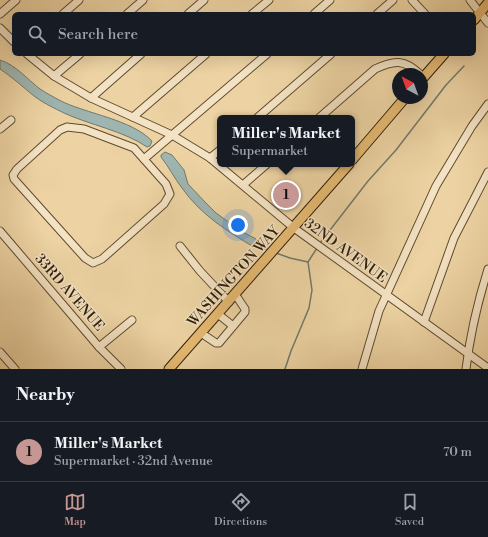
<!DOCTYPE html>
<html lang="en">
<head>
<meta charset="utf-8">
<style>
  :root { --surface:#171b24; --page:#20242c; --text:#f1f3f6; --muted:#9ea1a6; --line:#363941; --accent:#c59692 }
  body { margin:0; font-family:"Libre Bodoni",serif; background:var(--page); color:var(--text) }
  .compass { position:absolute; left:392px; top:68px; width:36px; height:36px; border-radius:50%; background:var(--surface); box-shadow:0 4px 16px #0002; rotate:319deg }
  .you { position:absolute; left:238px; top:225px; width:14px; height:14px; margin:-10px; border:3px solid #fff; border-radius:50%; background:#1a73e8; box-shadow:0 0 0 6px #1a73e833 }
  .badge { display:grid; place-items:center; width:26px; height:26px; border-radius:50%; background:var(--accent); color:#111; font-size:13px; font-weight:700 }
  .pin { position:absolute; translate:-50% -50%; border:2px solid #fff; box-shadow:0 1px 4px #0006 }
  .popup { position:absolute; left:217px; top:115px; width:138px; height:52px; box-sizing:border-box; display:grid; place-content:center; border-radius:6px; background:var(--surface); filter:drop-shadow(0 1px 3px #0005); font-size:13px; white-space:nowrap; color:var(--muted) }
  .popup b { font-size:15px; color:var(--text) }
  .popup::after { content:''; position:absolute; left:50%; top:100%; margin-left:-8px; border:8px solid transparent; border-top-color:var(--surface) }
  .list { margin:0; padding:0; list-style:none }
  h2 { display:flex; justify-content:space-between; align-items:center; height:52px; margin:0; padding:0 16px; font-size:17px }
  h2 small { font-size:13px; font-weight:400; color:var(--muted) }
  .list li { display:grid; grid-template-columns:26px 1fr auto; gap:12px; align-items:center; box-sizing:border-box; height:60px; padding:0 16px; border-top:1px solid var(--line) }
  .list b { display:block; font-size:15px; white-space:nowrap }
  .list p { margin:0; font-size:13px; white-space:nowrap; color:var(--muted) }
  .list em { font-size:13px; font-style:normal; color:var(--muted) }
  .icon { flex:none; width:22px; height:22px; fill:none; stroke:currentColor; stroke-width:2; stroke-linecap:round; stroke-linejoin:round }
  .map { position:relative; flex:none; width:488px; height:369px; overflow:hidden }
  .search { position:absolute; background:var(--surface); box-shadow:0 4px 16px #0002; left:12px; right:12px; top:12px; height:44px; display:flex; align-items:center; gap:10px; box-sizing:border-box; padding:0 14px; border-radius:6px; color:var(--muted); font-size:15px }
  .sheet { height:112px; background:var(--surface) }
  nav { display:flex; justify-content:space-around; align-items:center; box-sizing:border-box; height:56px; border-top:1px solid var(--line); background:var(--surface); font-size:11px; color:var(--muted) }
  nav a { display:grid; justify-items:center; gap:2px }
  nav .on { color:var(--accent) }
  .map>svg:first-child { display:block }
  .water { fill:#9eb5b1; stroke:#71796d }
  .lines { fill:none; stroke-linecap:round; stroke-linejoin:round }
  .stream { stroke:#71796d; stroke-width:1.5 }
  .minor-casing { stroke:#5e4b2f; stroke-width:9 }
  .major-casing { stroke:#2e1e08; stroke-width:11 }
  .minor { stroke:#f3e2c3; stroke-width:7 }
  .major { stroke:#e6ba72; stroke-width:9 }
  .labels { text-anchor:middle; stroke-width:3; stroke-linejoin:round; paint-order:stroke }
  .street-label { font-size:14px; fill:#2e1e08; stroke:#f3e2c3 }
</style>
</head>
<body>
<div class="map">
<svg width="488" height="369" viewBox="0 0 488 369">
  <rect width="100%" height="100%" fill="#edd3a3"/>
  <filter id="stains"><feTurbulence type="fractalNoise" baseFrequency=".005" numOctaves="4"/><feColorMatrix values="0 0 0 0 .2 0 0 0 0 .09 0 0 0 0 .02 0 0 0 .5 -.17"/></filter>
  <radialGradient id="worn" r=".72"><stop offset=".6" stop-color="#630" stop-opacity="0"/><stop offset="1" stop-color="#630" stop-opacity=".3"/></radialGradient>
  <!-- water -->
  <g class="water">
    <path d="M0,60C16,65 27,79 40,89C46,93 52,96 59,100C86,114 131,119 152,141L150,146L147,147C124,131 90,125 64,113C54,108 43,103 34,96C23,87 12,77 0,69Z"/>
    <path d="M165,152L172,155L184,170L188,184L205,202L216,213L241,231L256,239L261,247L260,248L254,247C228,232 200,214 182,188C174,178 169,167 161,157V155Z"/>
  </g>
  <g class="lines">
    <!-- stream -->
    <g class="stream">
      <polyline points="320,243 368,181 396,150 446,85 464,66"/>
      <polyline points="261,247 269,250"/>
      <polyline points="276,253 290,258 308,262"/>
      <polyline points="285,369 291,351 309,308 312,290 308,262 317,248"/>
    </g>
    <defs>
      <g id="minor">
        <polyline points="412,0 425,14"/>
        <polyline points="470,0 488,23"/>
        <polyline points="0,14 16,0"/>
        <polyline points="63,14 79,0"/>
        <polyline points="127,14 143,0"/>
        <polyline points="188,14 204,0"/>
        <polyline points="252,14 269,0"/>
        <polyline points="314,14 330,0"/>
        <polyline points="377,14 393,0"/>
        <polyline points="0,28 14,42"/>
        <polyline points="27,54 54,76 91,98 172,135 210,158 294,228 488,368"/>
        <polyline points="54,76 80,54"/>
        <polyline points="91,98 141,54"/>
        <polyline points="133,117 206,54"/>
        <polyline points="257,118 331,54"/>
        <path d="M319,118L375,69C394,60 404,59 420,74"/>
        <polygon points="67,127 84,129 134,148 166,184 170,194 164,204 102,259 93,263 85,258 14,179 13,175 17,169 60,130"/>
        <polyline points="0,129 11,120"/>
        <polyline points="210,158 220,150"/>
        <polyline points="144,159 267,54"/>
        <polyline points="243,185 267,164"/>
        <polyline points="0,231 99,347 121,369"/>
        <polyline points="180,246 200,271 229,302"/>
        <polyline points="218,314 233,326"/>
        <polyline points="424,322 454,238 488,172"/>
        <polyline points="201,333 216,343 219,343 245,312 245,309 235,294"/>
        <polyline points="99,347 132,320"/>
        <polyline points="0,352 15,369"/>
        <polyline points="362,369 379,311 436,186 472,126 488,104"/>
        <path d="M466,369C470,335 478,301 488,269"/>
      </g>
      <g id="major">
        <polyline points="474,20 488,3"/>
        <polyline points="422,79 444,54"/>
        <polyline points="352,160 405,98"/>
        <polyline points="169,369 349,164"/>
      </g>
    </defs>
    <!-- minor casing -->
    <use href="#minor" class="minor-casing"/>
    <!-- major casing -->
    <use href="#major" class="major-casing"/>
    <!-- minor -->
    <use href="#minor" class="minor"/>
    <!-- major -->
    <use href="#major" class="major"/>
  </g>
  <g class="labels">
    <!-- street labels -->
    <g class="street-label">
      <text transform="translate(346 250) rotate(36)" y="5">32ND AVENUE</text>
      <text transform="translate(233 276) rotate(-48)" y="5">WASHINGTON WAY</text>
      <text transform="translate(70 292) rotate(49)" y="5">33RD AVENUE</text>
    </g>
  </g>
  <rect width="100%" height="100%" filter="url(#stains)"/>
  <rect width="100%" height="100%" fill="url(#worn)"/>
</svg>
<svg class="compass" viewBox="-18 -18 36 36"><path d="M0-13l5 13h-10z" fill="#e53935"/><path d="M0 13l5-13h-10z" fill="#9ea1a6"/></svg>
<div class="you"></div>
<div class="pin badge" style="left:286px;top:195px">1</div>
<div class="popup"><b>Miller's Market</b>Supermarket</div>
<div class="search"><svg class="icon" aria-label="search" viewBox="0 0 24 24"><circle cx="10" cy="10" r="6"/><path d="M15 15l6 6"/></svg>Search here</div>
</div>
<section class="sheet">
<h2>Nearby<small></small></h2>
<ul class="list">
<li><span class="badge">1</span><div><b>Miller's Market</b><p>Supermarket · 32nd Avenue</p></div><em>70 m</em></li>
</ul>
</section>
<nav>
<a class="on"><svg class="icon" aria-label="map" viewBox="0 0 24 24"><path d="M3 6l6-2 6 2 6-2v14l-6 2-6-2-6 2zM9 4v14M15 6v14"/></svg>Map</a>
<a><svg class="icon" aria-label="directions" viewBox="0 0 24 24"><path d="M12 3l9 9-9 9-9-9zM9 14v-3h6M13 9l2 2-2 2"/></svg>Directions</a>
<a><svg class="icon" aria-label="saved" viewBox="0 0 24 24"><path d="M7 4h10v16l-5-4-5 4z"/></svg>Saved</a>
</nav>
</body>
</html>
